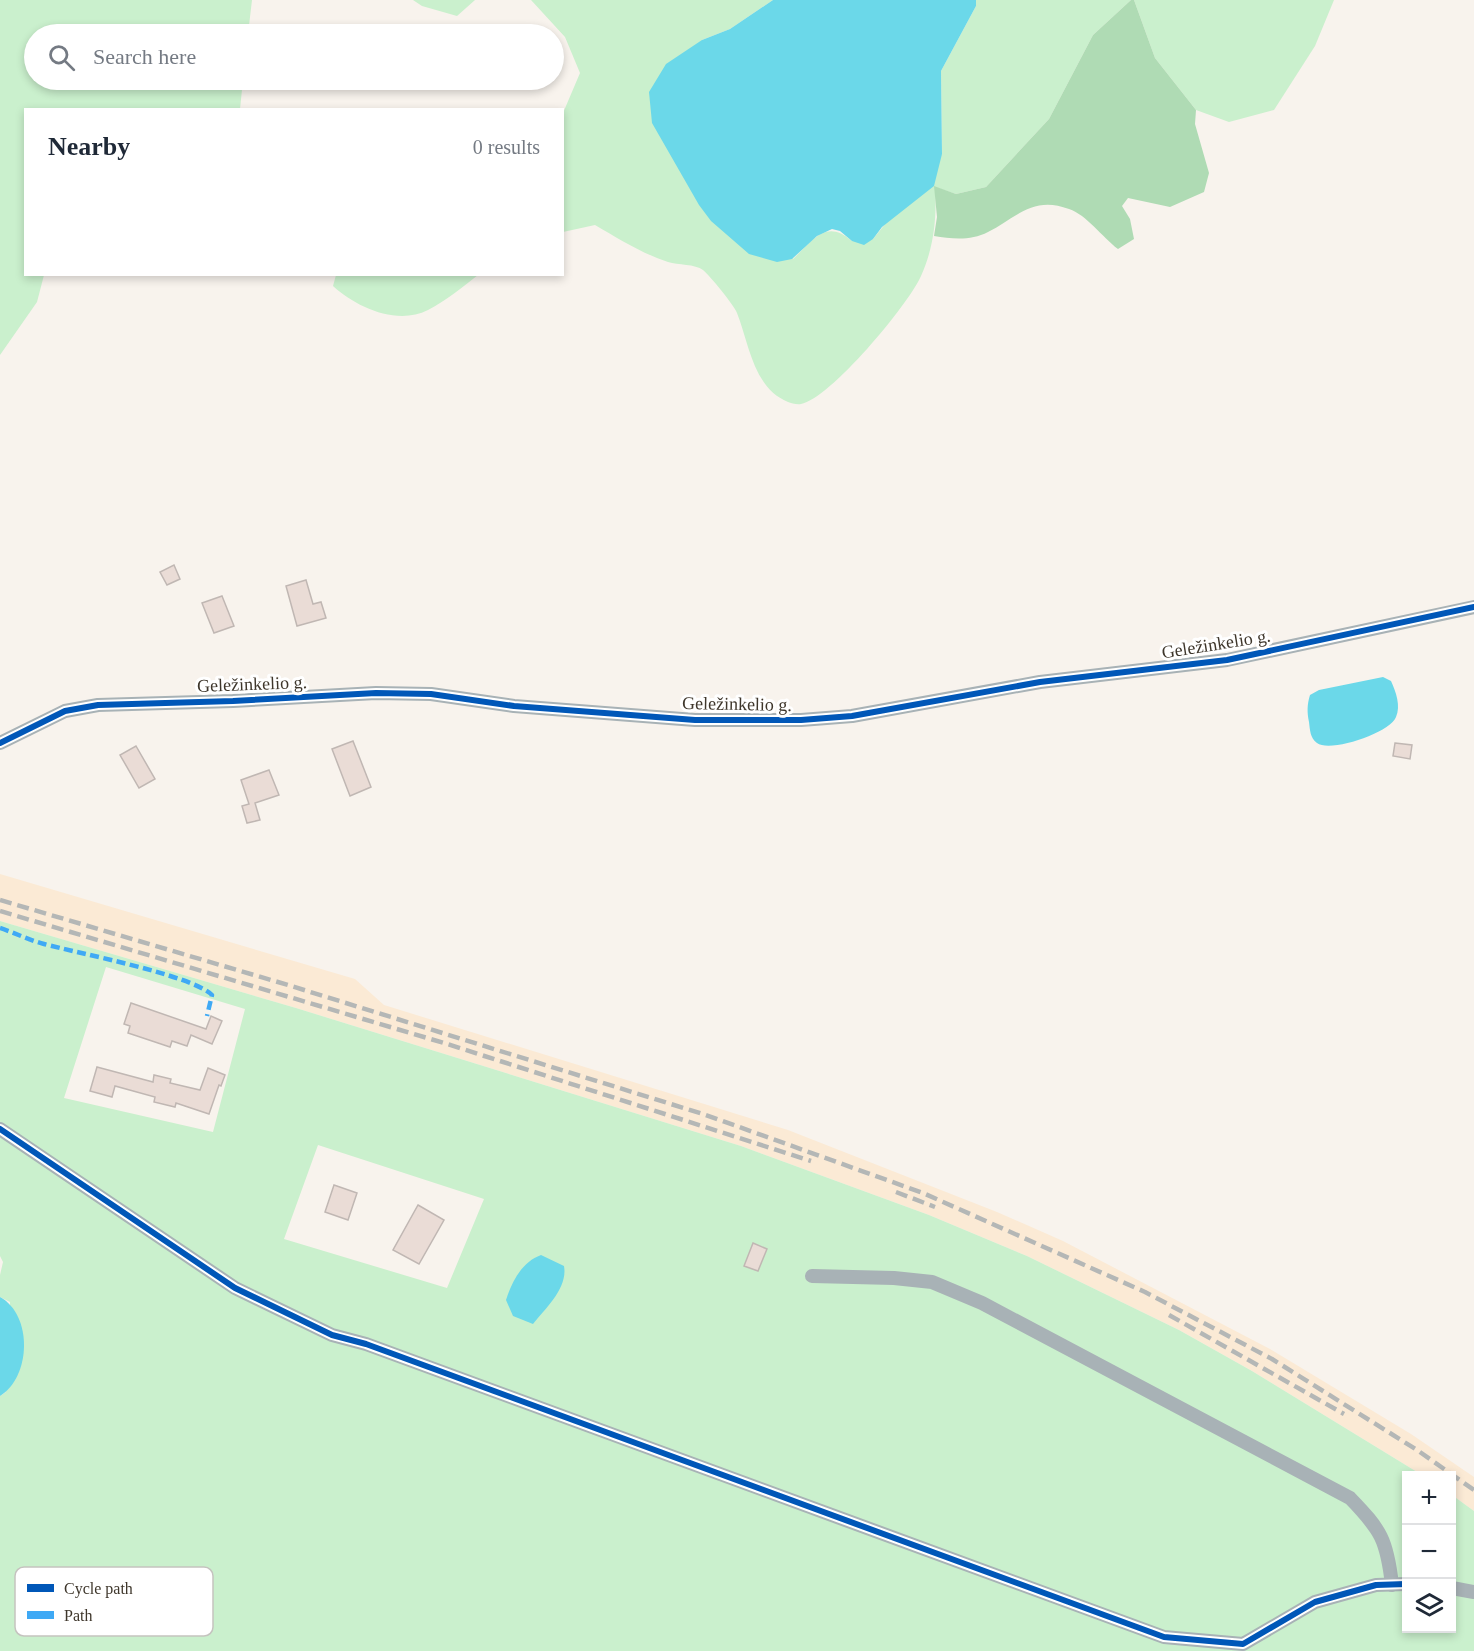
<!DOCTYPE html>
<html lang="en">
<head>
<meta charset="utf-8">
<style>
  :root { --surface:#fff; --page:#f6f6f7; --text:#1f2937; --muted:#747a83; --line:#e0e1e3 }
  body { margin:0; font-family:"Times New Roman",serif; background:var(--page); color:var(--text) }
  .controls { position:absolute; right:18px; bottom:18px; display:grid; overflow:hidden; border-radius:0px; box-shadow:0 3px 9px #0003 }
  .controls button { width:54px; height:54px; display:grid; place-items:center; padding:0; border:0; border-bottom:2px solid var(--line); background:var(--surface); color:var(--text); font:30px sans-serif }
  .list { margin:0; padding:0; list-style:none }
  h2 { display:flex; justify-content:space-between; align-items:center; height:78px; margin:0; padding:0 24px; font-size:26px }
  h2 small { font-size:20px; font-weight:400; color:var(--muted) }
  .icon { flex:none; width:33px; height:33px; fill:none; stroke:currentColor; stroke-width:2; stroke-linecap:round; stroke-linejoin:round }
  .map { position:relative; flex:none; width:1474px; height:1651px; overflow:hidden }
  .search { position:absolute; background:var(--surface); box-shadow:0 3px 9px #0003; left:24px; top:24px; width:540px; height:66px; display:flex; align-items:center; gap:15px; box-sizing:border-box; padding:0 21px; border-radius:33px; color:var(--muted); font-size:22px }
  .panel { position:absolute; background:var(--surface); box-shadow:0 3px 9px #0003; left:24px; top:108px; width:540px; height:168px; border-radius:0px }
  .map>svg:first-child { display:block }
  .built { fill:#fbead5 }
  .green { fill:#caf0cd; fill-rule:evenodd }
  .forest { fill:#afdbb4 }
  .water { fill:#6bd8e9 }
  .building { fill:#eadcd6; stroke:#c0b7b3; stroke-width:1.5 }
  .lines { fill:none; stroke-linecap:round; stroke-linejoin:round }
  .street { stroke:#a8b2b6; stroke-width:14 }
  .rail { stroke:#b4b7b6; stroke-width:4.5; stroke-dasharray:12 6; stroke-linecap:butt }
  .quiet { stroke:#3fa9f5; stroke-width:4.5; stroke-dasharray:9 4.5; stroke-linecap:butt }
  .cycleway-casing { stroke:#fff; stroke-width:10 }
  .cycleway { stroke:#0057b8; stroke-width:6 }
  .labels { text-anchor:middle; stroke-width:6; stroke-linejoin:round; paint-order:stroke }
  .street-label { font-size:18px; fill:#3e362b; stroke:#fff }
  .key { fill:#fff; stroke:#c5c3bf; stroke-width:1.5 }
  .key-label { font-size:16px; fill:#3e362b }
</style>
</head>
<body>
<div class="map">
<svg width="1474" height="1651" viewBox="0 0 1474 1651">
  <rect width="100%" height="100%" fill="#f8f3ed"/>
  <!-- built -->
  <polygon class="built" points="0,874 355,979 384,1005 788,1130 997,1212 1063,1241 1270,1349 1411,1434 1474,1477 1474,1511 1452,1495 1452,1476 1422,1475 1252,1371 1179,1330 1027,1256 929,1215 741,1146 296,1008 0,921"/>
  <!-- green -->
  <g class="green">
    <polygon points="0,0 252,0 248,34 34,34 34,80 243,80 240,109 26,110 26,274 44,275 37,302 0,355"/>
    <polygon points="413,0 475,0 457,16 422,6"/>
    <path d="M531,0H773L730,29L702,40L793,259C813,240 826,218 852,241L873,239L942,154L941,71L976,6V0H1131L1093,35L1049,119L986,187L956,194L935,187C937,218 934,247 921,276C909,304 830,399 801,404C797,405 791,403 788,402C753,388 749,343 737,313C733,304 711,277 703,270C695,264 678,265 668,262C641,253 619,239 595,225L563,232V113L580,73L565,37Z"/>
    <polygon points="1134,0 1334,0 1315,46 1274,110 1229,122 1196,110 1155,58"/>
    <path d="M336,275V274L478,275C463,287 445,301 428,310C397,326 356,307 333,286Z"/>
    <path d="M0,921L296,1008L741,1146L929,1215L1027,1256L1179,1330L1252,1371L1422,1475L1406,1476V1628H1452V1495L1474,1511V1651H0V1396L6,1392L10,1302L0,1297V1275L3,1262L0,1256ZM106,967L245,1009L213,1132L64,1098ZM318,1145L484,1199L447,1288L284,1239Z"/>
  </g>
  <!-- forest -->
  <path class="forest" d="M1131,0H1134L1155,58L1196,110L1195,124L1209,173L1204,192L1170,207L1128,198L1122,206L1130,219L1134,239L1118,249C1102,237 1087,215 1069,209C1033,195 1016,218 988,232C971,241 952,239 934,236L937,217L934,186L956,194L986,187L1049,119L1093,35Z"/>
  <!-- water -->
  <g class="water">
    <polygon points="773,0 976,0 976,6 941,71 942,154 934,186 882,227 873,239 864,245 852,241 840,231 832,229 817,236 792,259 777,262 749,254 711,221 699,205 652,123 649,92 666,64 702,40 730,29"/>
    <path d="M1383,677L1391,681C1396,692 1401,706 1396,717C1390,733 1330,753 1317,743C1310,738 1310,730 1309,722C1307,712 1307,705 1310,695L1319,690Z"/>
    <path d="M541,1255L564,1266C568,1288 546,1308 533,1324L513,1316L506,1300C512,1281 522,1262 541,1255Z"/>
    <path d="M0,1297C33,1315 31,1377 0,1396Z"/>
  </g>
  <!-- building -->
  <g class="building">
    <polygon points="174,565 180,579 167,585 160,572"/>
    <polygon points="306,580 313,604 321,602 326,618 297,626 286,586"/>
    <polygon points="222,596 234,626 214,633 202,603"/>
    <polygon points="353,741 371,787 350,796 332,749"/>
    <polygon points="1395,743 1412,745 1410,759 1393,756"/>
    <polygon points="136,746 155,779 139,788 120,755"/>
    <polygon points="269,770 279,795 255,803 260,820 247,823 242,806 249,804 241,780"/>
    <polygon points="131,1003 206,1029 211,1016 222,1021 212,1044 191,1035 187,1046 172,1041 170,1047 128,1033 130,1026 124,1024"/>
    <polygon points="97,1067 153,1082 154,1075 171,1079 170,1083 200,1090 208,1068 225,1075 221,1086 219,1085 209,1114 176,1103 175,1107 154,1102 155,1097 115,1086 112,1097 90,1091"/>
    <polygon points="334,1185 357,1193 348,1220 325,1212"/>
    <polygon points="418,1205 444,1220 419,1264 393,1250"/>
    <polygon points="753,1243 767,1249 758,1271 744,1266"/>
  </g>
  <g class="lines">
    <!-- street -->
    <g class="street">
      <polyline points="0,743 65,711 98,705 233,701 376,693 431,694 514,706 695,720 801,720 852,716 1040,682 1227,660 1474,607"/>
      <polyline points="0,1129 235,1288 332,1335 366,1344 1164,1637 1243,1644 1315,1602 1376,1585 1406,1584"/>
      <path d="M812,1276L894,1278L932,1282L982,1303L1350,1498C1381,1530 1387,1540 1392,1585"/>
      <polyline points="1452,1588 1474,1592"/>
    </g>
    <!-- rail -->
    <g class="rail">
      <polyline points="0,900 288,985 703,1114 923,1193 1145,1292 1272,1359 1417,1450 1474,1490"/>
      <polyline points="0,911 444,1043 811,1161"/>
      <polyline points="896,1192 935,1207"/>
      <polyline points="1169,1315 1344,1414"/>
    </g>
    <!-- quiet -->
    <path class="quiet" d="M0,928C15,933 29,940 44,944C77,953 192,975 212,995L207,1016"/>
    <defs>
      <g id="cycleway">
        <polyline points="0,743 65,711 98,705 233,701 376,693 431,694 514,706 695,720 801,720 852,716 1040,682 1227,660 1474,607"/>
        <polyline points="0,1129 235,1288 332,1335 366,1344 1164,1637 1243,1644 1315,1602 1376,1585 1406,1584"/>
      </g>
    </defs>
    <!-- cycleway casing -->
    <use href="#cycleway" class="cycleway-casing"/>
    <!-- cycleway -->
    <use href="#cycleway" class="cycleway"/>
  </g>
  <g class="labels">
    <!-- street labels -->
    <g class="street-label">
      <text transform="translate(1216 644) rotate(-9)" y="6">Geležinkelio g.</text>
      <text transform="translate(252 684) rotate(-2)" y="6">Geležinkelio g.</text>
      <text transform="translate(737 704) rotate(1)" y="6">Geležinkelio g.</text>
    </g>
  </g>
  <!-- legend -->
  <rect x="15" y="1567" width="198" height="69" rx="9" class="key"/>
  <rect x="27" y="1584" width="27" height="8" fill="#0057b8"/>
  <rect x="27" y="1611" width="27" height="8" fill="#3fa9f5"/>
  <g class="key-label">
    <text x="64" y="1594">Cycle path</text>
    <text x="64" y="1621">Path</text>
  </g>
</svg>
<div class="controls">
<button>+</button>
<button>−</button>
<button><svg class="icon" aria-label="layers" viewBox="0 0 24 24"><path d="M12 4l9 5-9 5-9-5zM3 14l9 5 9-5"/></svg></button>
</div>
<div class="search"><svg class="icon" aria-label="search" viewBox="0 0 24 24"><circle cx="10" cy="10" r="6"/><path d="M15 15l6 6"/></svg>Search here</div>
<section class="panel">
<h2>Nearby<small>0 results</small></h2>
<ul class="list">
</ul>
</section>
</div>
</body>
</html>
